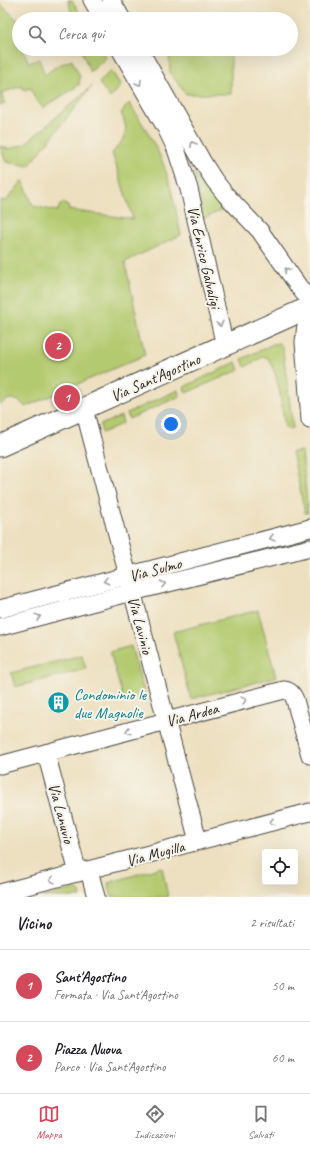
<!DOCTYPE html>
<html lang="it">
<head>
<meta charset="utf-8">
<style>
  :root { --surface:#fff; --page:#f2f2f2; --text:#202124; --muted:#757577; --line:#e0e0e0; --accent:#d1495b }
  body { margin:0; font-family:Caveat,sans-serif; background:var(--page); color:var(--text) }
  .controls { position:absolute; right:12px; bottom:12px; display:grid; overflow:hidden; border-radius:4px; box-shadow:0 4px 16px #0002 }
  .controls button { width:36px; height:36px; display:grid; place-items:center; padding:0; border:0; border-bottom:1px solid var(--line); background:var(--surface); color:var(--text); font:20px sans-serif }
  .you { position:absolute; left:171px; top:424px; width:14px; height:14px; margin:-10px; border:3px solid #fff; border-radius:50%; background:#1a73e8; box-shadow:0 0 0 6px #1a73e833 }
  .badge { display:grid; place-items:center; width:26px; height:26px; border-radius:50%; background:var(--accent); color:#fff; font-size:13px; font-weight:700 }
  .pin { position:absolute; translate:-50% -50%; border:2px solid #fff; box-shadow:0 1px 4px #0006 }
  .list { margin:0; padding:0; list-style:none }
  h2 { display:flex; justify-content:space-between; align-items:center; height:52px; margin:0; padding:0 16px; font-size:17px }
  h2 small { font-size:13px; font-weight:400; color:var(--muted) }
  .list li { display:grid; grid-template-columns:26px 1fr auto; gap:12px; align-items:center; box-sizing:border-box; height:72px; padding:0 16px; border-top:1px solid var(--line) }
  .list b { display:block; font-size:15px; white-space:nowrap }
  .list p { margin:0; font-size:13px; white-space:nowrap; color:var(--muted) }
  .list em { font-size:13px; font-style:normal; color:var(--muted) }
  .icon { flex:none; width:22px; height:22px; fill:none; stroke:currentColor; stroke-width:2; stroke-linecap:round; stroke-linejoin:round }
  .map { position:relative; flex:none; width:310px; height:897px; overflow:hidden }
  .search { position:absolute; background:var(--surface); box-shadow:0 4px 16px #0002; left:12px; right:12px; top:12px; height:44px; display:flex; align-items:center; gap:10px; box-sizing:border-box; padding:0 14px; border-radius:22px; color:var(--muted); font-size:15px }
  .sheet { height:196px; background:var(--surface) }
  nav { display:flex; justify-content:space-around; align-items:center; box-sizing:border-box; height:56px; border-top:1px solid var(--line); background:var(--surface); font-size:11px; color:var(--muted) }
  nav a { display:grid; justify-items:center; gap:2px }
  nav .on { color:var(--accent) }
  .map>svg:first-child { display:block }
  .green { fill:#b4ca6f; stroke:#707a4d }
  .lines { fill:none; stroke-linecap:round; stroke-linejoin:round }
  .minor-casing { stroke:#484641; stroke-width:19 }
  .major-casing { stroke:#484641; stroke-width:23 }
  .minor { stroke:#fff; stroke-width:17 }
  .major { stroke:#fff; stroke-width:21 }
  .oneway { stroke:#a0a0a0 }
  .labels { text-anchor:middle; stroke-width:4; stroke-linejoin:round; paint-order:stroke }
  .street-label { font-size:16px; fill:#2b2b2b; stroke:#f7f3e8 }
  .culture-label { font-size:16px; fill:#0d838f; stroke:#f7f3e8; text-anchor:start }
</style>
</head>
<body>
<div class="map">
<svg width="310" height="897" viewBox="0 0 310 897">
  <rect width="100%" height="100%" fill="#f7f3e8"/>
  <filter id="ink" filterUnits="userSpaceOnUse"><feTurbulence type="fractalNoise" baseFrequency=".025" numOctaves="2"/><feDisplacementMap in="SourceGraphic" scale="8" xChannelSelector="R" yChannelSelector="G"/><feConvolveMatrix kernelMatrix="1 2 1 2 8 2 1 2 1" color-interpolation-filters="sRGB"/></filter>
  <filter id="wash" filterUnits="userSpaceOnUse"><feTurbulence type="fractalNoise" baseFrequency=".012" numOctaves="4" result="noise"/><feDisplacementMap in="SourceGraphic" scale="16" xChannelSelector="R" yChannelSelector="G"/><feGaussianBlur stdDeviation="0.9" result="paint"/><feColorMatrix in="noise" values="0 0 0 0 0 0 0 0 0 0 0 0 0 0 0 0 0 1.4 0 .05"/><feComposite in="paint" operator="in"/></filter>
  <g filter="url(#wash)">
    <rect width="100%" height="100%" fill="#ede0c0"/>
    <!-- green -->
    <g class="green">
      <polygon points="68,0 72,0 83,19 72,19 70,7"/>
      <polygon points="0,4 19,21 19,49 23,49 29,63 39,59 45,75 56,66 72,60 80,77 79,85 43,108 34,97 31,88 23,90 22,86 1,93 5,104 0,105"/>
      <polygon points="81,49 100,49 106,58 90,72"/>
      <polygon points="169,49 231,49 231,94 186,94 170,73"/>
      <polygon points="111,70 121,86 110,98 99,83"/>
      <polygon points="92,86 29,166 6,162 0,146 9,149 25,144"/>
      <path d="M129,103C140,120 151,136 159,154C171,179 175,208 181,235L125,262L145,355L25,407C19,398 7,396 0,406V200L6,201L23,180L33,206L57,211L58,210L60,205L63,203L68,206L69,210L133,219L112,153C125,138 130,133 121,113Z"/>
      <polygon points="194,172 208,190 226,208 203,219"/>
      <path d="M279,343L282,346L283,350L293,428L288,429L285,427C282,411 278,366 266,357H263L245,367L242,359L273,344Z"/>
      <polygon points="236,362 239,370 186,393 184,387"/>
      <polygon points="178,390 180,396 129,419 127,413"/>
      <polygon points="121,416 123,423 102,433 100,425"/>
      <polygon points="302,451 308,513 305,513 292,452"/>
      <polygon points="258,610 276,677 191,699 173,632"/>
      <polygon points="131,646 145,695 124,701 110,652"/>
      <polygon points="82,655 86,669 15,687 11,673"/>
      <polygon points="162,867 168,897 112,897 108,883"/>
      <polygon points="75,889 80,892 81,897 42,897"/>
    </g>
  </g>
  <g filter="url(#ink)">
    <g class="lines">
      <defs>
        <g id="minor">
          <polyline points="92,0 103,19"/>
          <polyline points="111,0 122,19"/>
          <polyline points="120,49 166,128 176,149 189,189 225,346"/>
          <polyline points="139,49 202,161 214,180 225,194 260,231 299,287 310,301"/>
          <polyline points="310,314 306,324 304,342 310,420"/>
          <polyline points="84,409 198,841"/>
          <polyline points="0,609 310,528"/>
          <polyline points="0,627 132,592 310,548"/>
          <polyline points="46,753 78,873"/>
          <path d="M0,765L284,690C291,691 293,695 295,700L310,755"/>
          <polyline points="89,870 96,897"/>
          <polyline points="0,893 310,812"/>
        </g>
        <polyline id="major" points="0,446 310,307"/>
      </defs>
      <!-- minor casing -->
      <use href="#minor" class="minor-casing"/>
      <!-- major casing -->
      <use href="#major" class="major-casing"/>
      <!-- minor -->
      <use href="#minor" class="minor"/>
      <!-- major -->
      <use href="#major" class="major"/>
    </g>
    <!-- one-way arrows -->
    <defs><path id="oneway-chevron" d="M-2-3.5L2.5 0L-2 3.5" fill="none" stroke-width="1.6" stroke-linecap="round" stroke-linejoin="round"/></defs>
    <g class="oneway">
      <use href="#oneway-chevron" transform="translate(139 83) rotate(60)"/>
      <use href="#oneway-chevron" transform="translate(193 144) rotate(-119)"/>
      <use href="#oneway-chevron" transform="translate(287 270) rotate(-124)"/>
      <use href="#oneway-chevron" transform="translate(220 324) rotate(77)"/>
      <use href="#oneway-chevron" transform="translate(272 538) rotate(165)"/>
      <use href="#oneway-chevron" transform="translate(106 581) rotate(166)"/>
      <use href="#oneway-chevron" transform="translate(163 584) rotate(-14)"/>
      <use href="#oneway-chevron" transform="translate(38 617) rotate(-15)"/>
      <use href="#oneway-chevron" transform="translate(244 700) rotate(-15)"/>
      <use href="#oneway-chevron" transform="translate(128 731) rotate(164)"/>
      <use href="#oneway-chevron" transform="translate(272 822) rotate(165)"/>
      <use href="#oneway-chevron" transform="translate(52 880) rotate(165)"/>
    </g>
  </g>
  <!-- icons -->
  <defs>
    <symbol id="building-disc" viewBox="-11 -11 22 22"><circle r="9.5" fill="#0f9aa8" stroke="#f7f3e8"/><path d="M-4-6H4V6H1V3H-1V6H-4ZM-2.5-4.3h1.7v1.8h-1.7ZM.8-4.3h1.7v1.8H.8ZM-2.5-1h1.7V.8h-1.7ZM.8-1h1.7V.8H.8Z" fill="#fff"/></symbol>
  </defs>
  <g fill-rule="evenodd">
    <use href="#building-disc" x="46" y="690" width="25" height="25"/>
  </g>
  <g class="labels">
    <!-- street labels -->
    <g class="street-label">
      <text transform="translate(205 257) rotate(77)" y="6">Via Enrico Galvaligi</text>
      <text transform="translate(155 377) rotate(-24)" y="6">Via Sant'Agostino</text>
      <text transform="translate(155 569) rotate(-15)" y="6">Via Sulmo</text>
      <text transform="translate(141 625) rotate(75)" y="6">Via Lavinio</text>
      <text transform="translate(192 714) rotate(-15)" y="6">Via Ardea</text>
      <text transform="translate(62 813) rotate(75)" y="6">Via Lanuvio</text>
      <text transform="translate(155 853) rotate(-15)" y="6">Via Mugilla</text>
    </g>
    <!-- culture labels -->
    <g class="culture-label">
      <text x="74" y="700">Condominio le<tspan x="74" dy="18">due Magnolie</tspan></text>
    </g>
  </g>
</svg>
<div class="controls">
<button><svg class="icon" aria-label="locate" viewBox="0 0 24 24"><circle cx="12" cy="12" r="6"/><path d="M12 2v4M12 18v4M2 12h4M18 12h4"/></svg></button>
</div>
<div class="you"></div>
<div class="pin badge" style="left:67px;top:398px">1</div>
<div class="pin badge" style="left:58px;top:346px">2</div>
<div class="search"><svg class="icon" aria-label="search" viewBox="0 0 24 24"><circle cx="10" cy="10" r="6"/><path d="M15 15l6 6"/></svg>Cerca qui</div>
</div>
<section class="sheet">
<h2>Vicino<small>2 risultati</small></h2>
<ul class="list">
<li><span class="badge">1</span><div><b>Sant'Agostino</b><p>Fermata · Via Sant'Agostino</p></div><em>50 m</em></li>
<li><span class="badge">2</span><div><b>Piazza Nuova</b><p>Parco · Via Sant'Agostino</p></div><em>60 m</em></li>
</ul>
</section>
<nav>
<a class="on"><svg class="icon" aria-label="map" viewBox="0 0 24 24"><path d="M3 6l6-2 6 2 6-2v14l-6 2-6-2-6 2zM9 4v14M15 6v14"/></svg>Mappa</a>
<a><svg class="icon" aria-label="directions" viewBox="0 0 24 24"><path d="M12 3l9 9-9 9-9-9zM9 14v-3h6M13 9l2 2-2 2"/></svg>Indicazioni</a>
<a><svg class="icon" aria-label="saved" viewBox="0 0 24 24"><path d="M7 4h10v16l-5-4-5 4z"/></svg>Salvati</a>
</nav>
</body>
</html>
